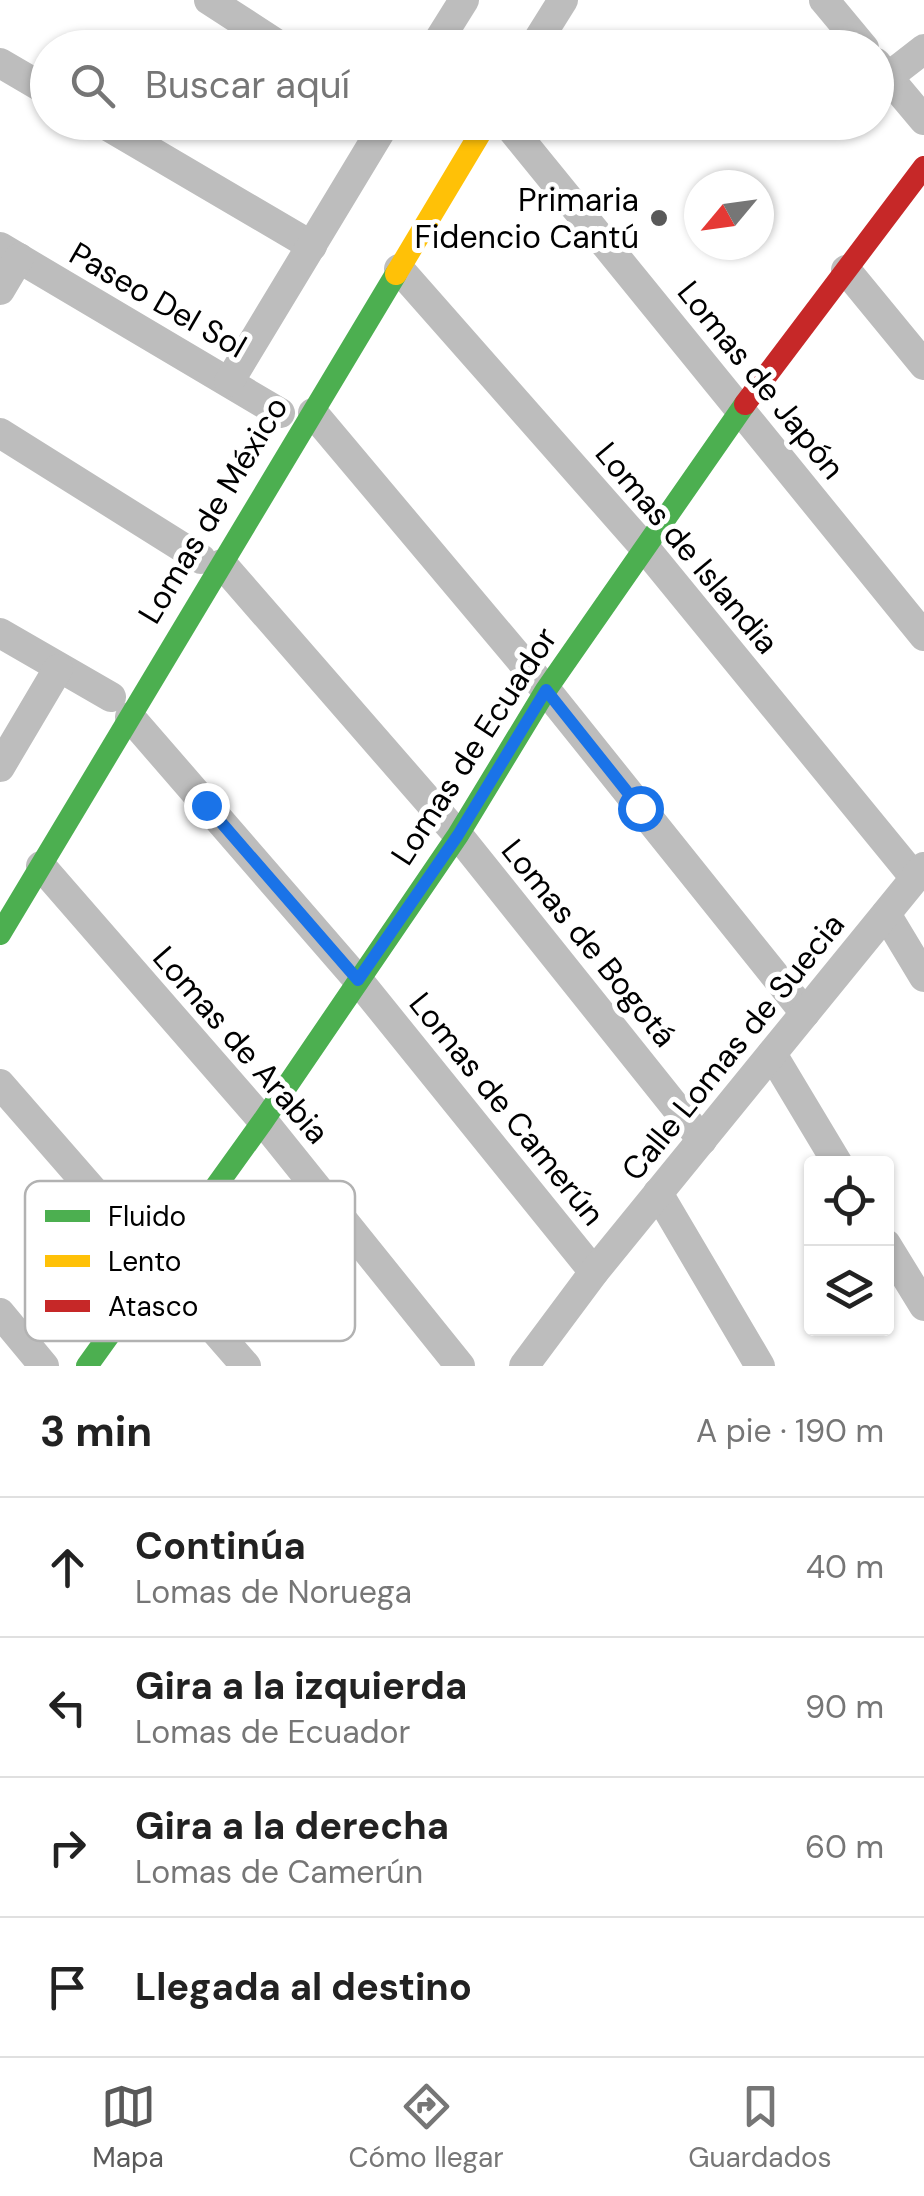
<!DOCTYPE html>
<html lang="es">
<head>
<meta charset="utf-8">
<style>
  :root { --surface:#fff; --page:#f2f2f2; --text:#222; --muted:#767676; --line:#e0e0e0; --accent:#595959 }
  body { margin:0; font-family:"DM Sans",sans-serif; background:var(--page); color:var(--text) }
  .controls { position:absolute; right:30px; bottom:30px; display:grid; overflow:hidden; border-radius:10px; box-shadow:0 2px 8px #0004 }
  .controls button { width:90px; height:90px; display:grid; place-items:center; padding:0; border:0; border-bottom:2px solid var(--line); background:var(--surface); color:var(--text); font:50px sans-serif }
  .compass { position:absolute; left:684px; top:170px; width:90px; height:90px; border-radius:50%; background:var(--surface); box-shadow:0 2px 8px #0004; rotate:241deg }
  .stop { position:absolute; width:30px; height:30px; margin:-22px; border:8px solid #1a73e8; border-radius:50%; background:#fff }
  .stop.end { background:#1a73e8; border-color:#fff; box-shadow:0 2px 10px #0008 }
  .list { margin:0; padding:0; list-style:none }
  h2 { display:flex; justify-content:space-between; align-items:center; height:130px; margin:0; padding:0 40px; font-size:42px }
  h2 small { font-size:32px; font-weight:400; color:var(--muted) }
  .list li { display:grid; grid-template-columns:65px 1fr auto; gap:30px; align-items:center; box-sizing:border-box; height:140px; padding:0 40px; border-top:2px solid var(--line) }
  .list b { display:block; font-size:38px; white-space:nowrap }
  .list p { margin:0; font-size:32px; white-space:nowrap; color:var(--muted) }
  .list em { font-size:32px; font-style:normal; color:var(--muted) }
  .icon { flex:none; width:55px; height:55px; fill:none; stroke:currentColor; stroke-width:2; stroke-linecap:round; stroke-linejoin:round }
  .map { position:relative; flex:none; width:924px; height:1366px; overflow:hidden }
  .search { position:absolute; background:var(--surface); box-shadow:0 2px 8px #0004; left:30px; right:30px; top:30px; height:110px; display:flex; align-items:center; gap:25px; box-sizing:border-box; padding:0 35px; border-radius:55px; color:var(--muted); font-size:38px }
  .sheet { height:690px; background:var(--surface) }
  nav { display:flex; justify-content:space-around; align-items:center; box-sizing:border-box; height:140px; border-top:2px solid var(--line); background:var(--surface); font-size:28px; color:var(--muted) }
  nav a { display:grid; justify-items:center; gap:5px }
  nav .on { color:var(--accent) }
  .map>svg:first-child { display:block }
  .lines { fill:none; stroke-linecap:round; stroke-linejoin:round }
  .street { stroke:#bdbdbd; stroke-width:30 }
  .fast { stroke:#4caf50; stroke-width:22 }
  .slow { stroke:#ffc107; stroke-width:22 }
  .jam { stroke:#c62828; stroke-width:22 }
  .route { stroke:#1a73e8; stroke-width:12 }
  .poi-dot { fill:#595959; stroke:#fff; stroke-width:4 }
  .labels { text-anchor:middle; stroke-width:10; stroke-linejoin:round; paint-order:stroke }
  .poi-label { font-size:32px; fill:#000; stroke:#fff; text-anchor:end }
  .street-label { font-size:32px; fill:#000; stroke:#fff }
  .key { fill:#fff; stroke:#b2b2b2; stroke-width:2.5 }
  .key-label { font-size:28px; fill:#000 }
</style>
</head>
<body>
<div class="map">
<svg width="924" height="1366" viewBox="0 0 924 1366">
  <rect width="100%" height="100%" fill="#fff"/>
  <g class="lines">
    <!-- street -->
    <g class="street">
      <polyline points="209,0 283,48"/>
      <polyline points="824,0 864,48"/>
      <polyline points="434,48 464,0"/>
      <polyline points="533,48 563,0"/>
      <polyline points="0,63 48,91"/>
      <polyline points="876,63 924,120"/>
      <polyline points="888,77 924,49"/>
      <polyline points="101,122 312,246"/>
      <polyline points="506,122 924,636"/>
      <polyline points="0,247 280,413"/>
      <polyline points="399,269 645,548 915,878"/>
      <polyline points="846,270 924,365"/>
      <polyline points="0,290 19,258"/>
      <polyline points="229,382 386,122"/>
      <polyline points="313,413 546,690 805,1013"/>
      <polyline points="0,433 201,559"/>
      <polyline points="222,564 458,835 702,1140"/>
      <polyline points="0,633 111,697"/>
      <polyline points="130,717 358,980 594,1272"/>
      <polyline points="0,767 58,669"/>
      <polyline points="41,866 263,1121 460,1366"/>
      <polyline points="886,914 924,977"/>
      <polyline points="772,1054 838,1164"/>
      <polyline points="0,1084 246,1366"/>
      <polyline points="658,1193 760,1366"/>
      <polyline points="886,1244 924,1306"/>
      <polyline points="0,1313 44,1366"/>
      <polyline points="524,1366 594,1272 924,867"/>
    </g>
    <!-- fast -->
    <g class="fast">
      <polyline points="0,934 396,274"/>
      <polyline points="87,1366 263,1121 458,835 546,690 745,404"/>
    </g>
    <!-- slow -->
    <polyline class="slow" points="396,274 487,122"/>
    <!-- jam -->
    <polyline class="jam" points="745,404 924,167"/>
  </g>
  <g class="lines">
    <!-- route -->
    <polyline class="route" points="206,805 358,980 458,835 546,690 640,808"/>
  </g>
  <!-- markers -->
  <circle class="poi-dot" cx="659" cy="218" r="10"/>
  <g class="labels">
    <!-- poi labels -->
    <g class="poi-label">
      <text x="639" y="211">Primaria<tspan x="639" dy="37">Fidencio Cantú</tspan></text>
    </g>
    <!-- street labels -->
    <g class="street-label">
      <text transform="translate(158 300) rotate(30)" y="11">Paseo Del Sol</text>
      <text transform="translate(761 380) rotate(51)" y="11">Lomas de Japón</text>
      <text transform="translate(213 510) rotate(-59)" y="11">Lomas de México</text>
      <text transform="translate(687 548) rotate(50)" y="11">Lomas de Islandia</text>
      <text transform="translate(474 746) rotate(-57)" y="11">Lomas de Ecuador</text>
      <text transform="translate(589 943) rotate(51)" y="11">Lomas de Bogotá</text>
      <text transform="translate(241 1045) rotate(49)" y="11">Lomas de Arabia</text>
      <text transform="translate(733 1047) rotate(-51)" y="11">Calle Lomas de Suecia</text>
      <text transform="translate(507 1109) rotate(51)" y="11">Lomas de Camerún</text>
    </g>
  </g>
  <!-- legend -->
  <rect x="25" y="1181" width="330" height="160" rx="15" class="key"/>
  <rect x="45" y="1210" width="45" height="12" fill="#4caf50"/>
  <rect x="45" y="1255" width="45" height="12" fill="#ffc107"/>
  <rect x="45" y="1300" width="45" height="12" fill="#c62828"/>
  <g class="key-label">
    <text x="108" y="1226">Fluido</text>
    <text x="108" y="1271">Lento</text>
    <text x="108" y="1316">Atasco</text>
  </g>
</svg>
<div class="controls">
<button><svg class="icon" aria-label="locate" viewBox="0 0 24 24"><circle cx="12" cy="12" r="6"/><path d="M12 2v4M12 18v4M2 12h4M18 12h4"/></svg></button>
<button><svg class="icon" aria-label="layers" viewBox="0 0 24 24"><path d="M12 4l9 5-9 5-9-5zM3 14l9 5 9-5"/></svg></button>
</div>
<svg class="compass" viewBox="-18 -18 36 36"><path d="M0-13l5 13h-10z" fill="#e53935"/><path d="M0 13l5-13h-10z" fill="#767676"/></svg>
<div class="stop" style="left:640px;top:808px"></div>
<div class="stop end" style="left:206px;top:805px"></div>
<div class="search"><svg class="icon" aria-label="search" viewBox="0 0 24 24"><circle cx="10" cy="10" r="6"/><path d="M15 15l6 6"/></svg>Buscar aquí</div>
</div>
<section class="sheet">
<h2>3 min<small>A pie · 190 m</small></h2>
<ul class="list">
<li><svg class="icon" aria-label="ahead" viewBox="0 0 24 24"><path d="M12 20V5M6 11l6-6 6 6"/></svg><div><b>Continúa</b><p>Lomas de Noruega</p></div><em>40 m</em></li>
<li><svg class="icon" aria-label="left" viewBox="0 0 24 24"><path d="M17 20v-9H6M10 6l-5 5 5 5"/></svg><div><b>Gira a la izquierda</b><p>Lomas de Ecuador</p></div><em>90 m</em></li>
<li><svg class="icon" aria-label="right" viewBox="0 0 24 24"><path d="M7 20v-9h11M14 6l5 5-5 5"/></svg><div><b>Gira a la derecha</b><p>Lomas de Camerún</p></div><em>60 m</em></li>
<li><svg class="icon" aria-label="arrive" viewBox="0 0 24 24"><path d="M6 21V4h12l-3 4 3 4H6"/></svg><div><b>Llegada al destino</b></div></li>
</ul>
</section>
<nav>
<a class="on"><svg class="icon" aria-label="map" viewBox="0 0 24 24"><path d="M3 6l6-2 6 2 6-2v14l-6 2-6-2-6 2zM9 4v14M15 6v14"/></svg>Mapa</a>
<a><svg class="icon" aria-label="directions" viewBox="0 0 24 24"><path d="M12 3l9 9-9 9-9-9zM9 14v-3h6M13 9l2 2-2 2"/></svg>Cómo llegar</a>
<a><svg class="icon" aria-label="saved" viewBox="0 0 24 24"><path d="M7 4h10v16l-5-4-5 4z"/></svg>Guardados</a>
</nav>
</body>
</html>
